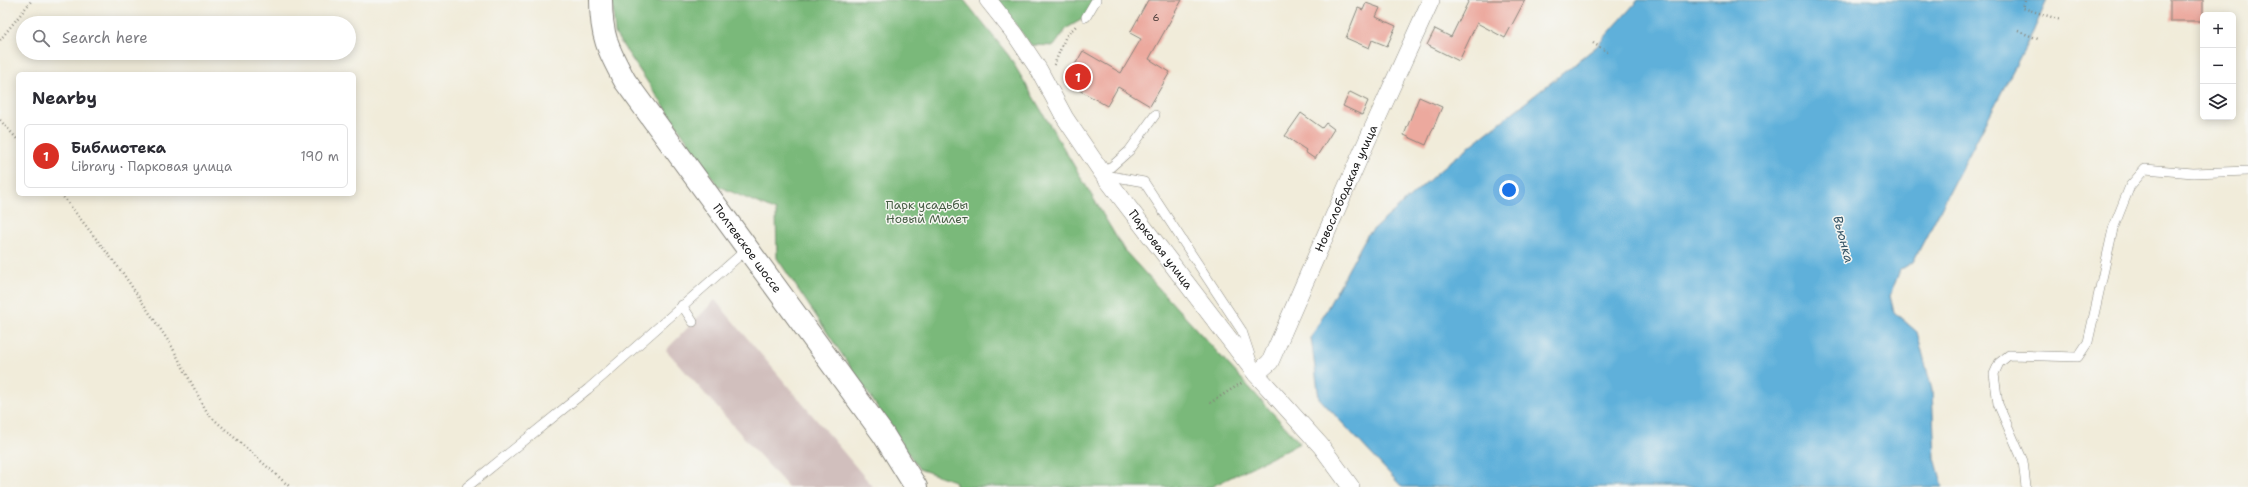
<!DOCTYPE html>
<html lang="en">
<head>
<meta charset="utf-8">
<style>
  :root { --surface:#fff; --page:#f7f7f7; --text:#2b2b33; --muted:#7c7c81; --line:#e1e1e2; --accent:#d93025 }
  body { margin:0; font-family:"Shantell Sans",sans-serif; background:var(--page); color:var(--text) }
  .controls { position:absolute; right:12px; top:12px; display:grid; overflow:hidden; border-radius:6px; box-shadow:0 2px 10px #0003 }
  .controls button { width:36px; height:36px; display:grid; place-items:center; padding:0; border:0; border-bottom:1px solid var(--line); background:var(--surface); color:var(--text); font:20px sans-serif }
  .you { position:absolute; left:1509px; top:190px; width:14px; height:14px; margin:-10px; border:3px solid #fff; border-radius:50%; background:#1a73e8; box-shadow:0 0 0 6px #1a73e833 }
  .badge { display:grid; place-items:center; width:26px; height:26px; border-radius:50%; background:var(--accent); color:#fff; font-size:13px; font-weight:700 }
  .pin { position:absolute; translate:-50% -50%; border:2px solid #fff; box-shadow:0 1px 4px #0006 }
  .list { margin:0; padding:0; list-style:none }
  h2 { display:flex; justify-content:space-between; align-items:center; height:52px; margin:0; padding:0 16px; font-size:17px }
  h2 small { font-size:13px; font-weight:400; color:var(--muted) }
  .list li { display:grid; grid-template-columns:26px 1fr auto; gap:12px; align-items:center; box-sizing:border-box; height:64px; margin:0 8px 8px; padding:0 8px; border:1px solid var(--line); border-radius:6px }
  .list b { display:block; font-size:15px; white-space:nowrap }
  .list p { margin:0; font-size:13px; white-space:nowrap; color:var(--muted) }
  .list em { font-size:13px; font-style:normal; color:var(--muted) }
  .icon { flex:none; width:22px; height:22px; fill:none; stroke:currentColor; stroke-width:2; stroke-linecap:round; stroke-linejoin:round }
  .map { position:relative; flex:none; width:2248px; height:487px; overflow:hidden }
  .search { position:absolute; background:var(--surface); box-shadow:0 2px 10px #0003; left:16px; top:16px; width:340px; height:44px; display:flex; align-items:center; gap:10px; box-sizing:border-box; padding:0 14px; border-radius:22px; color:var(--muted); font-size:15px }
  .panel { position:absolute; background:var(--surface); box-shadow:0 2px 10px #0003; left:16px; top:72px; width:340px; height:124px; border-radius:6px }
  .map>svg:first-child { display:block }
  .industrial { fill:#d1bfbd }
  .forest { fill:#7ab97a; stroke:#4b6a4b }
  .water { fill:#5fb0da; stroke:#3e667b }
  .building { fill:#eca99e }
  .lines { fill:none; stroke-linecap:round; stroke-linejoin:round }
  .lane-casing { stroke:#86847b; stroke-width:10 }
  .street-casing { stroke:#86847b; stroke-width:18 }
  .secondary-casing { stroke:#86847b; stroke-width:24 }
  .path { stroke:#86847b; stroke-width:2.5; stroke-dasharray:1 3; stroke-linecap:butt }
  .lane { stroke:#fff; stroke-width:9 }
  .street { stroke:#fff; stroke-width:17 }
  .secondary { stroke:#fff; stroke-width:22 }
  .labels { text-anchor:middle; stroke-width:3; stroke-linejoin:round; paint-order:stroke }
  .number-label { font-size:10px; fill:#503f3c }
  .street-label { font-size:12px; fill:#1c1c1c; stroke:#f6f6f2 }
  .park-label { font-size:12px; fill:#475e45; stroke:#f6f6f2 }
  .water-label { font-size:13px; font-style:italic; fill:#375768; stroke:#f6f6f2 }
</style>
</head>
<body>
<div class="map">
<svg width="2248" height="487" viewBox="0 0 2248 487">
  <rect width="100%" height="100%" fill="#f6f6f2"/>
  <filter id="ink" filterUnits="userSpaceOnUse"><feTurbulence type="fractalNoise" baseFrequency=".025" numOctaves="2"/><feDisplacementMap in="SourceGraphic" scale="8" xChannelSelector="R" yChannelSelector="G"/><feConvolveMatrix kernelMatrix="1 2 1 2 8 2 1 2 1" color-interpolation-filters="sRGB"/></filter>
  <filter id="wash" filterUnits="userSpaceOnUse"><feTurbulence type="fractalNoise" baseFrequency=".012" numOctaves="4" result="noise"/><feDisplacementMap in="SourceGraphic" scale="16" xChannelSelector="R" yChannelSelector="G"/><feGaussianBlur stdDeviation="0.9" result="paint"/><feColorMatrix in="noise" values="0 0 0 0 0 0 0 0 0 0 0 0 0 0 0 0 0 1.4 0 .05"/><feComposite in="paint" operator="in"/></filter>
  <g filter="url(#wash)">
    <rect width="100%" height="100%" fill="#f1ecda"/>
    <!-- industrial -->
    <polygon class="industrial" points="715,300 873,487 788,487 666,350"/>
    <!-- forest -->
    <g class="forest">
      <polygon points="612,0 964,0 1009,56 1124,250 1300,443 1211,487 956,487 954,481 919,469 777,258 776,211 718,186 615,34"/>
      <polygon points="997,0 1096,0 1086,17 1067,28 1054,46 1031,45"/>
    </g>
    <!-- water -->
    <polygon class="water" points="1638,0 2047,0 2033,32 1913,262 1900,270 1890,296 1894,312 1917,332 1932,390 1935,458 1943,487 1402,487 1319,398 1311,338 1367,235 1446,165 1596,47"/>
    <g id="blocks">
      <!-- building -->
      <g class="building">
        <polygon points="1148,0 1182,0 1149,59 1170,72 1150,106 1118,87 1107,106 1065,82 1083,51 1121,73 1141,39 1130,33"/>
        <polygon points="1469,0 1525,0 1505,38 1477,23 1459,61 1427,45 1435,29 1451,37"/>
        <rect x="2170" y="0" width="33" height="21"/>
        <polygon points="1366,3 1380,8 1376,17 1396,26 1387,46 1372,40 1369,48 1346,38 1358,8 1363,10"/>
        <polygon points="1350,92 1368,101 1362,115 1343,106"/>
        <polygon points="1419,97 1442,107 1426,145 1404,135"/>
        <polygon points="1301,113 1322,128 1326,123 1334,129 1315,159 1305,152 1306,150 1285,136"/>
      </g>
    </g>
  </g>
  <g filter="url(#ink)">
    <use href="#blocks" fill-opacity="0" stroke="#86847b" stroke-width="1"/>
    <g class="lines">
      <defs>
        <g id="lane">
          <polyline points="1086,17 1096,0"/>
          <polyline points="1103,174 1129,151 1155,115"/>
          <polyline points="1105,175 1144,182 1242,331 1252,361"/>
          <polyline points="682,305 693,322"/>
          <polyline points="467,487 588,389 747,249"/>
          <polyline points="2026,487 2023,461 1998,404 1994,374 1999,363 2009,355 2078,357 2088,342 2113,229 2130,186 2145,169 2193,173 2248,171"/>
        </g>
        <g id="street">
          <path id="s1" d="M988,0L1015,34L1039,70L1065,118L1103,174L1256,374L1321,446L1351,487"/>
          <path id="s2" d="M1256,374L1270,362L1357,163L1431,0"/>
        </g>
        <g id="secondary">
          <path id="s3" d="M601,0C601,36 608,50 625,81L883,434L916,487"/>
        </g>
      </defs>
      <!-- lane casing -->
      <use href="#lane" class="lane-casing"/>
      <!-- street casing -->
      <use href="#street" class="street-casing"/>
      <!-- secondary casing -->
      <use href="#secondary" class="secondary-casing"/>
      <!-- path -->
      <g class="path">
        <polyline points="2025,1 2023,8 2061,20"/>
        <polyline points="2018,31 2038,39"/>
        <polyline points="0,40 32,0"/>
        <polyline points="1593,43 1609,53"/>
        <polyline points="1054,65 1066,36 1077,25"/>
        <polyline points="0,120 18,140"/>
        <polyline points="61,194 122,272 171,345 208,414 290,487"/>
        <polyline points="1210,403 1243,382"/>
      </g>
      <!-- lane -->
      <use href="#lane" class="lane"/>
      <!-- street -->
      <use href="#street" class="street"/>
      <!-- secondary -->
      <use href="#secondary" class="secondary"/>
    </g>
  </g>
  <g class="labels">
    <!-- number labels -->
    <g class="number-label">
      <text x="1156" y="21">6</text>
    </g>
    <!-- street labels -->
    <g class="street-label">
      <text dy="4" stroke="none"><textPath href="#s2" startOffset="208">Новослободская улица</textPath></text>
      <text dy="4" stroke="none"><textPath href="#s3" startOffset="293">Полтевское шоссе</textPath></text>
      <text dy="4" stroke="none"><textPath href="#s1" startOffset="304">Парковая улица</textPath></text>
    </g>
    <!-- park labels -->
    <g class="park-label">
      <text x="927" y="209">Парк усадьбы<tspan x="927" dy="14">Новый Милет</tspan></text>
    </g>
    <!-- water labels -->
    <g class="water-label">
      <text transform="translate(1844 239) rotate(75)" y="5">Вьюнка</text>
    </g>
  </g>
</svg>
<div class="controls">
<button>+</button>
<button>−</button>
<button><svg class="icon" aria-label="layers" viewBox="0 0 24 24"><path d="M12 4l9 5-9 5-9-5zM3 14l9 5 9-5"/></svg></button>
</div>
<div class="you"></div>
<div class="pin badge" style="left:1078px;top:77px">1</div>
<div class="search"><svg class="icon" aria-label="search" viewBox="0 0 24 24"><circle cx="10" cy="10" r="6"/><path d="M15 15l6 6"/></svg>Search here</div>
<section class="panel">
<h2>Nearby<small></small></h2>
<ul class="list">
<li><span class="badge">1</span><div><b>Библиотека</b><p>Library · Парковая улица</p></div><em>190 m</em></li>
</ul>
</section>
</div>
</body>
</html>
